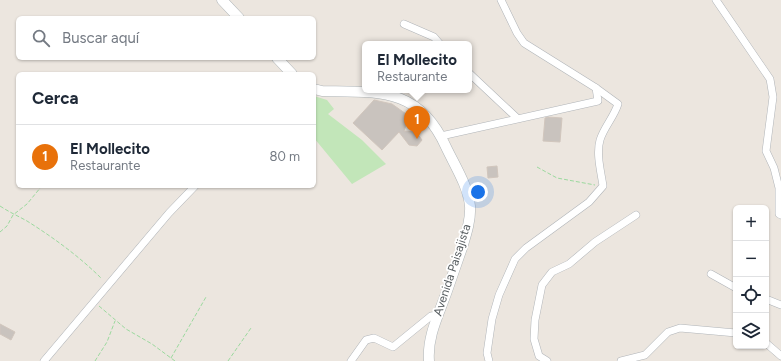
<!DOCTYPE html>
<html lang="es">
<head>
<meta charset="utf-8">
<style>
  :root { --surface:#fff; --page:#f6f6f7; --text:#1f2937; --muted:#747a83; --line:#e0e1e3; --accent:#f41d3a }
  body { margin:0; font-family:Figtree,sans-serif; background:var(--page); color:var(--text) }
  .controls { position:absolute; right:12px; bottom:12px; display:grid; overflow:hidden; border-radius:6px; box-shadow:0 1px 3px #0004 }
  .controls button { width:36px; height:36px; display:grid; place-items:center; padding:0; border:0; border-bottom:1px solid var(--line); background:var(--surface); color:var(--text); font:20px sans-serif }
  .you { position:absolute; left:478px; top:192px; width:14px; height:14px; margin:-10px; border:3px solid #fff; border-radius:50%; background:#1a73e8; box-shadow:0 0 0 6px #1a73e833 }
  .badge { display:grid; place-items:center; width:26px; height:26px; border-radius:50%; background:var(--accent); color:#fff; font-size:13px; font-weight:700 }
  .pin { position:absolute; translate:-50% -33px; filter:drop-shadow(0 1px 2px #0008) }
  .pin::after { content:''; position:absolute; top:21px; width:14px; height:12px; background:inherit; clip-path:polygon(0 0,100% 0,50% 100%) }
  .popup { position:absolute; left:362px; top:41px; width:110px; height:52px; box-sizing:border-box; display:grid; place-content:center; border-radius:6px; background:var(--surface); filter:drop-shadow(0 1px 3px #0005); font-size:13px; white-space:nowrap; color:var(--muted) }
  .popup b { font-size:15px; color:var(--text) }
  .popup::after { content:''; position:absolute; left:50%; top:100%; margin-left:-8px; border:8px solid transparent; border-top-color:var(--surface) }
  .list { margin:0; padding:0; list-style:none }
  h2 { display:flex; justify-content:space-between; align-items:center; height:52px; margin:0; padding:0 16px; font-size:17px }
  h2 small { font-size:13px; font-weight:400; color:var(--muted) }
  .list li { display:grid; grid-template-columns:26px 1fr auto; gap:12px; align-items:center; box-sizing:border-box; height:64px; padding:0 16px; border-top:1px solid var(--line) }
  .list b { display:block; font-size:15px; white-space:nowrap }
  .list p { margin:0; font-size:13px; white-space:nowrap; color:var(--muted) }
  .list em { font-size:13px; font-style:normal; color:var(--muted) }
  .icon { flex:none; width:22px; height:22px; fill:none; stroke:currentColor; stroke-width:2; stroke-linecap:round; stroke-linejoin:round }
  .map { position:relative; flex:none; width:781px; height:361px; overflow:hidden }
  .search { position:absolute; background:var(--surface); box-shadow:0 1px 3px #0004; left:16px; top:16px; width:300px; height:44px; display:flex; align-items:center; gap:10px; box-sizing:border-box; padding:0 14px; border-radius:6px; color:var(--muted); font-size:15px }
  .panel { position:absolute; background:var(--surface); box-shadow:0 1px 3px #0004; left:16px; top:72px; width:300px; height:116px; border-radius:6px }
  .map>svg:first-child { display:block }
  .green { fill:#c2e6b9 }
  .building { fill:#c9c3be; stroke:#d1c6bd }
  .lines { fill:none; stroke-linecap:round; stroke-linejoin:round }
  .minor-casing { stroke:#b0b4b8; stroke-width:8 }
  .secondary-casing { stroke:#afb5b8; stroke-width:11 }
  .path { stroke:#9bd99e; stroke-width:1; stroke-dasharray:4 2; stroke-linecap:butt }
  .minor { stroke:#fff; stroke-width:7 }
  .secondary { stroke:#fff; stroke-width:10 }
  .labels { text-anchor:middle; stroke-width:3.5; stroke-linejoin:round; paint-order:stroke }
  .street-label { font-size:12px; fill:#585e61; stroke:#fff }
</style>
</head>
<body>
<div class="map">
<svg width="781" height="361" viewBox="0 0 781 361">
  <rect width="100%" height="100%" fill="#ece6df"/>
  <!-- green -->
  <polygon class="green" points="314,96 327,100 334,109 328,114 362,140 386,164 352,184 314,138"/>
  <!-- building -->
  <g class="building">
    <polygon points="374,100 392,104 409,116 404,131 416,132 422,140 417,146 409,145 399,132 382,150 353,123"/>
    <polygon points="548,117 562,118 560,142 543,141 545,118"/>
    <polygon points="497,166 498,177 488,178 487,167"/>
    <polygon points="0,324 15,332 11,340 0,334"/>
  </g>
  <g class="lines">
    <defs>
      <g id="minor">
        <polyline points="716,0 770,79 773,97 766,151 774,168 779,188 779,214 781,215"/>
        <polyline points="404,24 434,37 440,44"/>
        <polyline points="469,73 517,118"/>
        <polyline points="441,136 598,101 596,88 524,43 517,33 501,0"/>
        <polyline points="711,274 736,288"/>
        <polyline points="766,299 781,305"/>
        <polyline points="766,343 781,356"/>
        <polyline points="44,361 169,213 195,186"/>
        <polyline points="351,361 366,340 374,338 393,347 431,316 437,315"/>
        <path d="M489,361L487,353L492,319L499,295L515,259L526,248L589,202L603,186C601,172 596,154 600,140C604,127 614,117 618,104L596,88"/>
        <polyline points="547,361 539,356 534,339 535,320 542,285 552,272 569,264 595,242 636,215"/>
        <polyline points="621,361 645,355 668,332 680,328 736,333"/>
      </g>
      <g id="secondary">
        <polyline points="222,0 239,18"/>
        <polyline points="277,58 292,74"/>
        <path d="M314,89L322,91C379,92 419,87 446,147C455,166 468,186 470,206C471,220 466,235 462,248C457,262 452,277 447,291C439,314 427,336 429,361"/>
      </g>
    </defs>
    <!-- minor casing -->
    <use href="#minor" class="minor-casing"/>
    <!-- secondary casing -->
    <use href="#secondary" class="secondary-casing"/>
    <!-- path -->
    <g class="path">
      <polyline points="537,167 557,178 595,185"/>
      <path d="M0,206C9,212 18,216 27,221C54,238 80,257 102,279"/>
      <polyline points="0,232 7,226 13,215 27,204 41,187"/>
      <polyline points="99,306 126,329 152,344 175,361"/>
      <polyline points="171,358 206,297"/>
      <polyline points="95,361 107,342 115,321"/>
      <polyline points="228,361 251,328"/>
    </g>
    <!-- minor -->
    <use href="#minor" class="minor"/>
    <!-- secondary -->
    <use href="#secondary" class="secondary"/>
  </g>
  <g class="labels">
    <!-- street labels -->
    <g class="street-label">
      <text transform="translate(452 270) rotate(-72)" y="4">Avenida Paisajista</text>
    </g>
  </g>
</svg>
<div class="controls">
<button>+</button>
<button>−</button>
<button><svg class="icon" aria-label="locate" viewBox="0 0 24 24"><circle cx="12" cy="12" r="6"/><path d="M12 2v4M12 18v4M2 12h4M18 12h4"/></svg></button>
<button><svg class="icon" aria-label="layers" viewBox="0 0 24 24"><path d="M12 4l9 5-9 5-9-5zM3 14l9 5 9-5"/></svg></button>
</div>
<div class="you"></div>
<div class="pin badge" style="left:417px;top:139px;background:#e8710a">1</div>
<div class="popup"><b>El Mollecito</b>Restaurante</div>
<div class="search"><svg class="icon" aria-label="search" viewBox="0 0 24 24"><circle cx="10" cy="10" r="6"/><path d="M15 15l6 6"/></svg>Buscar aquí</div>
<section class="panel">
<h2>Cerca<small></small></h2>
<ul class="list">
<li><span class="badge" style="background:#e8710a">1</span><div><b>El Mollecito</b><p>Restaurante</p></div><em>80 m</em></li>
</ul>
</section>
</div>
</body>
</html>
